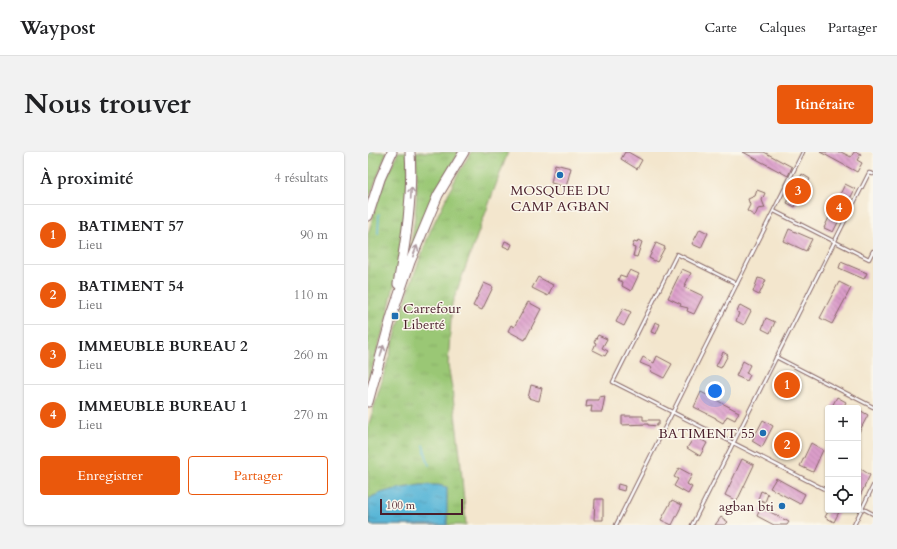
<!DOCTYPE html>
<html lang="fr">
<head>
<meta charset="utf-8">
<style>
  :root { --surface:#fff; --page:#f2f2f2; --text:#202124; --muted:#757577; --line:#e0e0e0; --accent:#ea580c }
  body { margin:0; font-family:Cardo,serif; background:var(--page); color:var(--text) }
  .controls { position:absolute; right:12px; bottom:12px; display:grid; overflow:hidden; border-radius:4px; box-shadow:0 1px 3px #0004 }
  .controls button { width:36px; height:36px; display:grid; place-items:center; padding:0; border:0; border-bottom:1px solid var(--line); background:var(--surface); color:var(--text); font:20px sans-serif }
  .scale { position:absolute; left:12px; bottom:10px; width:83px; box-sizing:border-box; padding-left:4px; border:2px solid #4a1f2b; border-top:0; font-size:11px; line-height:14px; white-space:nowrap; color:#4a1f2b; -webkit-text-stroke:3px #fbf7ec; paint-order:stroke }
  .you { position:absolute; left:347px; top:239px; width:14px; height:14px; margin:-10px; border:3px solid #fff; border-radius:50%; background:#1a73e8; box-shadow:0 0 0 6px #1a73e833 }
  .badge { display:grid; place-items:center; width:26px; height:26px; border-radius:50%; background:var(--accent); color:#fff; font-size:13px; font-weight:700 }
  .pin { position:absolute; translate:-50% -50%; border:2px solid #fff; box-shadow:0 1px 4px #0006 }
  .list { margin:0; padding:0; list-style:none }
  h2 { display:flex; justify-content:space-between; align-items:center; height:52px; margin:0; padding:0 16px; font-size:17px }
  h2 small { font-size:13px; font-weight:400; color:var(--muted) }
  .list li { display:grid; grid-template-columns:26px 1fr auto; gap:12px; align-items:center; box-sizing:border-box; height:60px; padding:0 16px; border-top:1px solid var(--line) }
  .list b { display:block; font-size:15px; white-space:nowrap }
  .list p { margin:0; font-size:13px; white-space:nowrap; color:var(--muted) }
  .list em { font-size:13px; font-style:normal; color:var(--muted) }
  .actions { display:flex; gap:8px; padding:12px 16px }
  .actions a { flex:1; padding:9px 0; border:1px solid var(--accent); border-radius:4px; text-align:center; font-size:14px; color:var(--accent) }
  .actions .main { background:var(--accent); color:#fff }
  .icon { flex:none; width:22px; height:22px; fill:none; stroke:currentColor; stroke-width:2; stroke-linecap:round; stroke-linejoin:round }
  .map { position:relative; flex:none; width:505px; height:373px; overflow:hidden; border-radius:4px }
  header { display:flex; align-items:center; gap:24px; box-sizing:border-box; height:56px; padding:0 20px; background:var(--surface); border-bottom:1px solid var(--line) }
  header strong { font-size:19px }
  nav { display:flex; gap:22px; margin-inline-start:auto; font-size:14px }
  .intro { display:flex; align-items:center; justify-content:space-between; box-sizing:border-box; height:96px; padding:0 24px }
  h1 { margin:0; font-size:28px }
  .button { padding:10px 18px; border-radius:4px; background:var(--accent); color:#fff; font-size:14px; font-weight:700 }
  main { display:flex; gap:24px; padding:0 24px }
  aside { flex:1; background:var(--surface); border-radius:4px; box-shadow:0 1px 3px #0004 }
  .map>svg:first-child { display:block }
  .grass { fill:url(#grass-tufts); stroke:#727350 }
  .water { fill:url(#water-ripples); stroke:#526a81 }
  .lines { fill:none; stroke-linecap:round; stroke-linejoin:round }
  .stream { stroke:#59b6d7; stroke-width:1.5 }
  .building { fill:url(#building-back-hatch) }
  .lane-casing { stroke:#856564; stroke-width:4.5 }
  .highway-casing { stroke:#856564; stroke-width:11 }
  .lane { stroke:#fff; stroke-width:2.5 }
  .highway { stroke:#fff; stroke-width:9 }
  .oneway { stroke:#ae9aa0 }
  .poi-dot { fill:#1f6fb2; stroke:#fbf7ec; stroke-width:1.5 }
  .labels { text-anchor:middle; stroke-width:3; stroke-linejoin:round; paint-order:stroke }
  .poi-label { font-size:14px; fill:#4a1f2b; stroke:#fbf7ec; text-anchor:end }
</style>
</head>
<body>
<header>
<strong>Waypost</strong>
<nav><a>Carte</a><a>Calques</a><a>Partager</a></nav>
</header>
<div class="intro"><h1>Nous trouver</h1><a class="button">Itinéraire</a></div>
<main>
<aside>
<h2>À proximité<small>4 résultats</small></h2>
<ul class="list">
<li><span class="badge">1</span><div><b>BATIMENT 57</b><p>Lieu</p></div><em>90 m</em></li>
<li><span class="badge">2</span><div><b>BATIMENT 54</b><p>Lieu</p></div><em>110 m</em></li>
<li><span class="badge">3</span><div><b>IMMEUBLE BUREAU 2</b><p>Lieu</p></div><em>260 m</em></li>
<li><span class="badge">4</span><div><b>IMMEUBLE BUREAU 1</b><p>Lieu</p></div><em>270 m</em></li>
</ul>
<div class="actions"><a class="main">Enregistrer</a><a>Partager</a></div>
</aside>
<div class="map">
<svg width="505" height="373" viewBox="0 0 505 373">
  <defs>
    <pattern id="grass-tufts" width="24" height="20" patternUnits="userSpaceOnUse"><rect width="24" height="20" fill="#9ac775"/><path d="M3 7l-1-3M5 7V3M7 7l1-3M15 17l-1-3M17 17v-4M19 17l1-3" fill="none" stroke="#86aa65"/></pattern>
    <pattern id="water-ripples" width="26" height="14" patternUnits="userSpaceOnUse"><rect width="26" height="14" fill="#59b6d7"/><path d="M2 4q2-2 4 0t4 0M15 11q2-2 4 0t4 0" fill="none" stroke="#4c93af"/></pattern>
    <pattern id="building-back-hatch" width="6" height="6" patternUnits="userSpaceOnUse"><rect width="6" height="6" fill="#db9eca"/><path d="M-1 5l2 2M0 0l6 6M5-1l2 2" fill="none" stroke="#b480a4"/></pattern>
  </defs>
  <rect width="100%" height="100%" fill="#fbf7ec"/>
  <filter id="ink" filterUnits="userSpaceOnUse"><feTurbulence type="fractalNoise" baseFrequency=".025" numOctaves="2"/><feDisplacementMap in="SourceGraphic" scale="8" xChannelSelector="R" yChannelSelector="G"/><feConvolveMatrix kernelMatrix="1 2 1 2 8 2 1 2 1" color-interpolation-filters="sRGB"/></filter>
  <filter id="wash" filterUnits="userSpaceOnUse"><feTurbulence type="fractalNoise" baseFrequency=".012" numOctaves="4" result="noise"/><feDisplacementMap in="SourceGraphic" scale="16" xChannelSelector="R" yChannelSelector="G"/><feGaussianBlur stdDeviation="0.9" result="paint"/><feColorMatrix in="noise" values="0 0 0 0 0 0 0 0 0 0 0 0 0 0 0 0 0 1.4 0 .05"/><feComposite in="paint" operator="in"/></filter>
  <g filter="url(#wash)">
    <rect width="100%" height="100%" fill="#f3e6cd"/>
    <!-- grass -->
    <g class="grass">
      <polygon points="0,0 19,0 0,49"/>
      <polygon points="30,0 39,0 41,24 33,102 19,165 0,230 0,82 13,38"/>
      <path d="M48,0H91L70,39L41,105C47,70 51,36 48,0Z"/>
      <polygon points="103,0 140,0 84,152 80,213 84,236 92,303 98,373 0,373 0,275 43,131 63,77 89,24"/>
    </g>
    <!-- water -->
    <path class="water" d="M52,333H70L79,335V373H2L0,348C10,338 38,336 52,333Z"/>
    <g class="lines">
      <!-- stream -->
      <g class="stream">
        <polyline points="3,0 3,1"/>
        <polyline points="10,82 11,62"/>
        <polyline points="55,293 61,313"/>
      </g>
    </g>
    <g id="blocks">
      <!-- building -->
      <g class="building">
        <polygon points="257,0 260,0 274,8 269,17 253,7"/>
        <polygon points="375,0 396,0 424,15 420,24"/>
        <polygon points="452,0 473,0 483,5 486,0 488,0 493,2 489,8 494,11 489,20"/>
        <polygon points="187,12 203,16 198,35 183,31"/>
        <polygon points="434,22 442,27 427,55 419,51"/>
        <polygon points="477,32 487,37 465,80 456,76"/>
        <polygon points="389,38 397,41 394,48 397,56 390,57 387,64 379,59 382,53 380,47 387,44"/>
        <polygon points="332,77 340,81 333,96 324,92"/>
        <polygon points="421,77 444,87 438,99 416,89"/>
        <polygon points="270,88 274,90 269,105 265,104 267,96 264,95 266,90 269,91"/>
        <polygon points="137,89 144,92 142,97 135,94"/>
        <polygon points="288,91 297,95 289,110 281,106"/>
        <polygon points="473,110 499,121 496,127 471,116"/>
        <polygon points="314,117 323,121 316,135 335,144 326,162 319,159 320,156 312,154 313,152 300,146"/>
        <polygon points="262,118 271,122 263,139 254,134 255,130 250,128 252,123 258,125"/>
        <polygon points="170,125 185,133 180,144 164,136"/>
        <polygon points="390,126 398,128 391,143 385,140"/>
        <polygon points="471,130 483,136 464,172 452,166"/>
        <polygon points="116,131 125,135 114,158 105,154"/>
        <polygon points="160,150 173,157 157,188 140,179 143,173 146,175"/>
        <polygon points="372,153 383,159 376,173 368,169 371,161 369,160"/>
        <polygon points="255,156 263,160 256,174 248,170"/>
        <polygon points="398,166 407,170 402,181 394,177"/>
        <polygon points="287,170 292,172 288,182 283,180"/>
        <polygon points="230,183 239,187 234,196 240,199 237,204 225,198 228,191 226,190"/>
        <polygon points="355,200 360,203 353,216 348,214"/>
        <polygon points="289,204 304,212 296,226 282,219 284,216 272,211 275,205 286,211"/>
        <polygon points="375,209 382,213 378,221 382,223 379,229 368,224"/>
        <polygon points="419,220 430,225 420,245 409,241"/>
        <polygon points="163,233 174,236 171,249 160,246"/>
        <polygon points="333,240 371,260 367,268 359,264 355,271 348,267 348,266 326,255"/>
        <polygon points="237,244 234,260 223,260 224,254 218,255 219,248 231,248 231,245"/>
        <polygon points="469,245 478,250 475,256 463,256"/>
        <polygon points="490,257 500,263 490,282"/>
        <polygon points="254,264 275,264 275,268 291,268 291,272 289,272 289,274 280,273 280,272 254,273"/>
        <polygon points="395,268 405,274 394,295 384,289"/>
        <polygon points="419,280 430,285 417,307 408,302"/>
        <polygon points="327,284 339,291 332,304 319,296"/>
        <polygon points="443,291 455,298 445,320 432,314"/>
        <polygon points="374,307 386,313 369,349 357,343"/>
        <polygon points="311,316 324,323 319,332 324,335 320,342 306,334 310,327 306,325"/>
        <polygon points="493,317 502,323 490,348 490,322"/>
        <polygon points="408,326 437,342 432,352 402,336"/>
        <polygon points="250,332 257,334 256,339 249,337"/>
        <polygon points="393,339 400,342 397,350 390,347"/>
        <polygon points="227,347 235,347 235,368 226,368"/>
        <polygon points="304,348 314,353 304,373 293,368"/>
        <polygon points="393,355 421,370 419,373 406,373 389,364"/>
        <polygon points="461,358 472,358 466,370 457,365"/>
        <polygon points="353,365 360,370 357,373 347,373"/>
      </g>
    </g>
  </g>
  <g filter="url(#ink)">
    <use href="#blocks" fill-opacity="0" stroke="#856564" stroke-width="1"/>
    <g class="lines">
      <defs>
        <g id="lane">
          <polyline points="406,59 501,107 505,99"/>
          <polyline points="369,132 309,102 245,230 460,339"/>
          <polyline points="408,205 505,255"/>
          <polyline points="490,354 505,362"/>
          <polyline points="248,373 435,0"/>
          <polyline points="324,373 501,21 505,22"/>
          <polyline points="486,373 505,334"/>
        </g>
        <g id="highway">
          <polyline points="0,64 12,27 24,0"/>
          <path d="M30,132C38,88 45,45 42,0"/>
          <polyline points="0,250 24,163 42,110 70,43 96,0"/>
        </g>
      </defs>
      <!-- lane casing -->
      <use href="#lane" class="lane-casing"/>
      <!-- highway casing -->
      <use href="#highway" class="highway-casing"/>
      <!-- lane -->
      <use href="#lane" class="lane"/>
      <!-- highway -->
      <use href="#highway" class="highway"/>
    </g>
    <!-- one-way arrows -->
    <defs><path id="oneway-shaft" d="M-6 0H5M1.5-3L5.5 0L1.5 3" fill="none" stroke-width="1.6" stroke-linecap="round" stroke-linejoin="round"/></defs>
    <g class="oneway">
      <use href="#oneway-shaft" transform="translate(43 41) rotate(-87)"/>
      <use href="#oneway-shaft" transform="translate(47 99) rotate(-69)"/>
      <use href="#oneway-shaft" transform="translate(14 199) rotate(-74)"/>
    </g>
  </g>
  <!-- markers -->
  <g class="poi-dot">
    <circle cx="192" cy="23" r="4"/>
    <rect x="23" y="160" width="8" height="8" rx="2"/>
    <circle cx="395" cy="281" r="4"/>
    <circle cx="414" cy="354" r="4"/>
  </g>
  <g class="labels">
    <!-- poi labels -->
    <g class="poi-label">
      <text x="192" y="43" text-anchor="middle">MOSQUEE DU<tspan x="192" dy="16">CAMP AGBAN</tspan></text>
      <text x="35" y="161" text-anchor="start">Carrefour<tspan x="35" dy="16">Liberté</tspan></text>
      <text x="387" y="286">BATIMENT 55</text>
      <text x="406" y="359">agban bti</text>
    </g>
  </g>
</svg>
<div class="controls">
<button>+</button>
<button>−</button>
<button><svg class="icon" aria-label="locate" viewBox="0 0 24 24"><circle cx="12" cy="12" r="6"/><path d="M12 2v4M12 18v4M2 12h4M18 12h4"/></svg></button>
</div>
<div class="scale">100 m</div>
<div class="you"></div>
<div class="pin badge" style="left:419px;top:233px">1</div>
<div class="pin badge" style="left:419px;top:293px">2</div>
<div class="pin badge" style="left:430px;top:39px">3</div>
<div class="pin badge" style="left:471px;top:56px">4</div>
</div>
</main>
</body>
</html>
